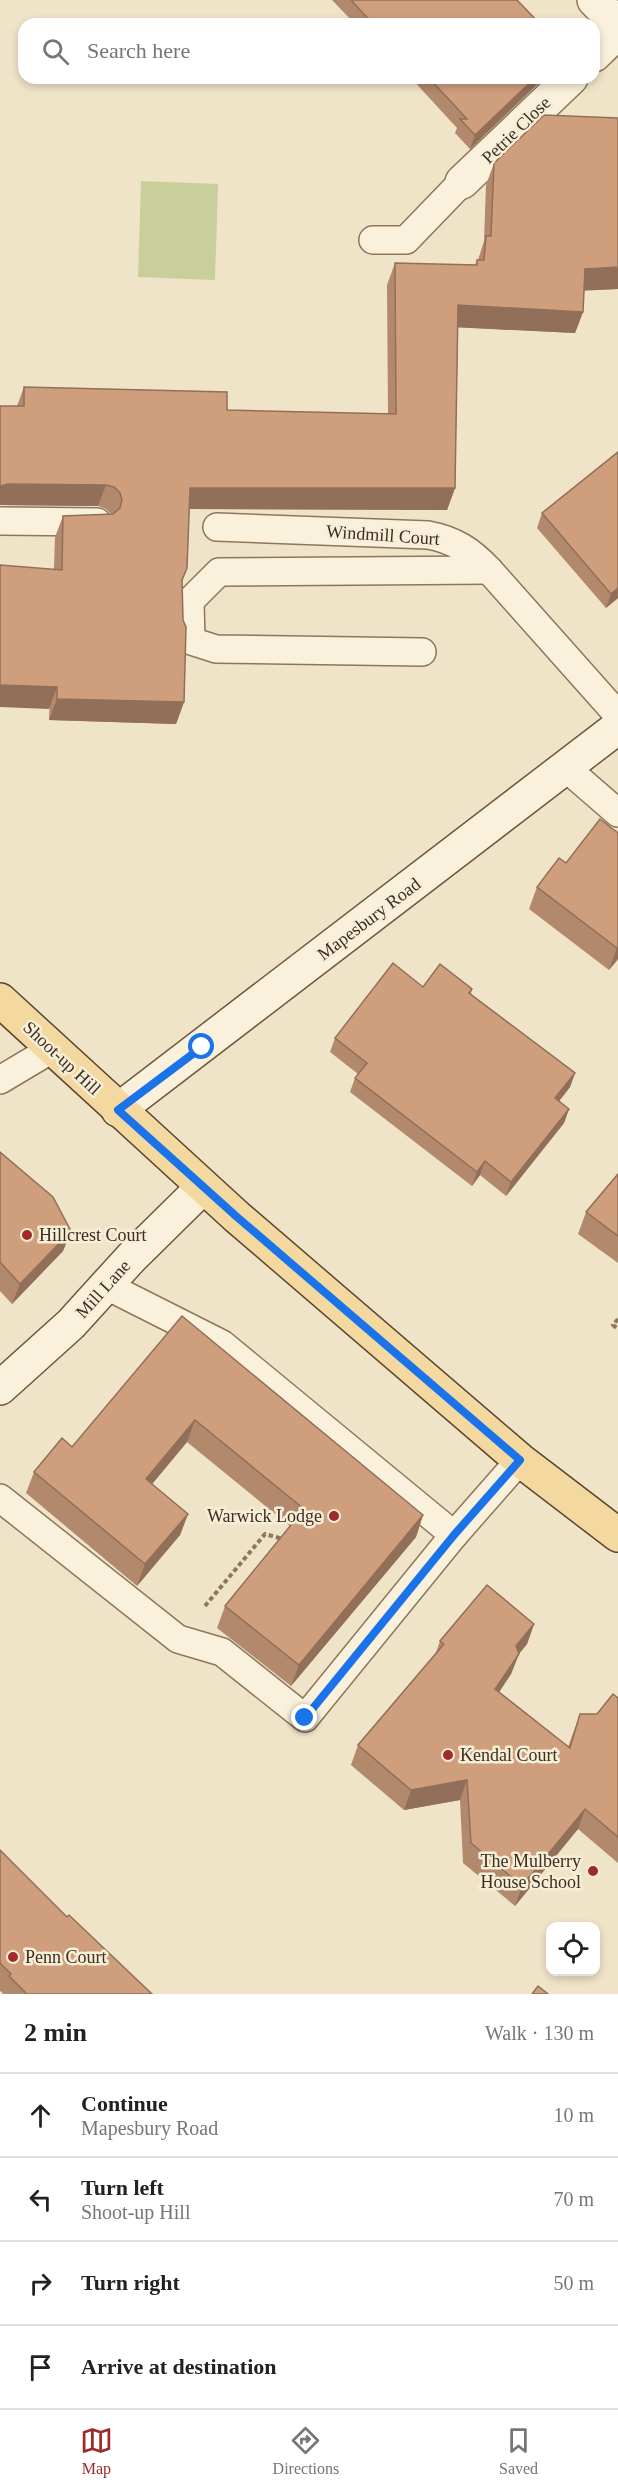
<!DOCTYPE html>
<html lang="en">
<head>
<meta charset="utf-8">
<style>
  :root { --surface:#fff; --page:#f2f2f2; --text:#222; --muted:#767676; --line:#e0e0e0; --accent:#9e2a2b }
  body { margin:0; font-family:Georgia,serif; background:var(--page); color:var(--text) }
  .controls { position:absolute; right:18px; bottom:18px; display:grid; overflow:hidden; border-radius:12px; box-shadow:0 3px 9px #0003 }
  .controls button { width:54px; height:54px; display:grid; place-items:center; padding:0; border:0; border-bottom:2px solid var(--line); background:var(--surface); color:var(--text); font:30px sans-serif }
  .stop { position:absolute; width:18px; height:18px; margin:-14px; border:4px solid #1a73e8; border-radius:50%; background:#fff }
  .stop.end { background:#1a73e8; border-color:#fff; box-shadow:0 2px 6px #0008 }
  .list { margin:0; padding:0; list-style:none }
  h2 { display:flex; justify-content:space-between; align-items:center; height:78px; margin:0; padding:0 24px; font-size:26px }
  h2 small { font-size:20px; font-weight:400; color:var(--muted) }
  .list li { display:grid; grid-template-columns:39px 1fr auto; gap:18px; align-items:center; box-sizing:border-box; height:84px; padding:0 24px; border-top:2px solid var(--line) }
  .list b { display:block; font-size:22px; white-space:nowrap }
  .list p { margin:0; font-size:20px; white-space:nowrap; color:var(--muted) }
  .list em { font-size:20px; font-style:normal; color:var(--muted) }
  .icon { flex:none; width:33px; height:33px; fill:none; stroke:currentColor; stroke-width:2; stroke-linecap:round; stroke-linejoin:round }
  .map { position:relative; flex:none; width:618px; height:1994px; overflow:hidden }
  .search { position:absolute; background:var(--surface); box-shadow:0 3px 9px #0003; left:18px; right:18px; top:18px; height:66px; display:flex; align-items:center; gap:15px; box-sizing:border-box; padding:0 21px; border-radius:18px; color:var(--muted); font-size:22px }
  .sheet { height:414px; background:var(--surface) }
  nav { display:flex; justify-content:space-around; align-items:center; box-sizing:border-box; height:84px; border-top:2px solid var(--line); background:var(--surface); font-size:16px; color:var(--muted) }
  nav a { display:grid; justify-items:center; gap:3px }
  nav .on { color:var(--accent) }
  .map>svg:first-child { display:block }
  .green { fill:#c9cf9b }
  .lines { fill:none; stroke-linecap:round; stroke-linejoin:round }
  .lane-casing { stroke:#8d765c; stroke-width:30 }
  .street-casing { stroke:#8d765c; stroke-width:36 }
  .secondary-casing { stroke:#6f573f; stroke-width:36 }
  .primary-casing { stroke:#5b4430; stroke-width:36 }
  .path { stroke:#8d765c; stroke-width:4; stroke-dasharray:4.5 3; stroke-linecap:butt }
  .lane { stroke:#faf1dc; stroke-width:27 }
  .street { stroke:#faf1dc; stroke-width:33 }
  .secondary { stroke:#faf1dc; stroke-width:33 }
  .primary { stroke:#f3d9a0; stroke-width:33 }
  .wall { fill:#b2896c }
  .shaded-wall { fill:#916f58 }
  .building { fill:#cf9f7d; stroke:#916f58; stroke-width:1.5 }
  .route { stroke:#1a73e8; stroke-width:8 }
  .poi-dot { fill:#9e2a2b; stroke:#f7eed8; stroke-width:2 }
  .labels { text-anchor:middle; stroke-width:5; stroke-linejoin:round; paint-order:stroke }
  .street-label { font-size:18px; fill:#3d2e20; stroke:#f7eed8 }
  .poi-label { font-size:18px; fill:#3d2e20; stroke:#f7eed8; text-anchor:start }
</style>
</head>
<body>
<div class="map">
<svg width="618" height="1994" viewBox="0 0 618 1994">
  <rect width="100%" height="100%" fill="#f0e4c8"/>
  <!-- green -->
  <polygon class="green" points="141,181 218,184 215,280 138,277"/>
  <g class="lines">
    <defs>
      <g id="lane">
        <polyline points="373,240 406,240 462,182"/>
        <polyline points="0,521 97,522"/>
        <path d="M217,527L428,535C455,540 471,551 489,570L618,715"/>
        <polyline points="422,652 216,649 191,641 190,601 219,572 489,570"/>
        <polyline points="566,768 618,813"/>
        <polyline points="0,1080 52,1049"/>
        <polyline points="0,1498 178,1639 222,1652 305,1718 454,1535 222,1344 105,1285"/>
        <polyline points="454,1535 520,1460"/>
      </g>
      <g id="street">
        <polyline points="594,0 618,25"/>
        <polyline points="594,55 618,32"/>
        <polyline points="462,182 571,78"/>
      </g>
      <g id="secondary">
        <polyline points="118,1110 618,727"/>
        <polyline points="0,1388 71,1324 131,1258 203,1187"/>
      </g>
      <polyline id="primary" points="0,1000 237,1217 520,1460 618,1535"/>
    </defs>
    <!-- lane casing -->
    <use href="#lane" class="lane-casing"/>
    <!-- street casing -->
    <use href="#street" class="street-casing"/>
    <!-- secondary casing -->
    <use href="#secondary" class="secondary-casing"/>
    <!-- primary casing -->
    <use href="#primary" class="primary-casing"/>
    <!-- path -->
    <g class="path">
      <polyline points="618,1319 613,1325 618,1329"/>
      <polyline points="205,1606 265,1534 283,1539"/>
    </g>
    <!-- lane -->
    <use href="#lane" class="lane"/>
    <!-- street -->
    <use href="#street" class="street"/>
    <!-- secondary -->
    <use href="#secondary" class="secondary"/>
    <!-- primary -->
    <use href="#primary" class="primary"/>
  </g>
  <!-- wall -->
  <g class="wall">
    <polygon points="332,0 517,0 540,24 355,24"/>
    <polygon points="411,78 544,78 470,149 455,133 457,128"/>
    <polygon points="494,163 618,289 584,290 583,312 575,333 458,327 455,488 447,510 189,509 187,568 182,582 184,702 176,724 49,720 55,537 63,516 111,514 106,509 98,506 0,505 17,406 24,387 227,410 388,414 387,285 395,263 475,265 477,260 478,260 484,241 486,185"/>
    <polygon points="618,452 618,598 606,608 537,528 542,513"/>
    <polygon points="618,833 618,959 609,970 529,909 537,887 566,863"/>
    <polygon points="423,987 472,989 471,994 575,1073 570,1087 559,1101 569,1109 564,1123 506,1196 480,1175 472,1186 350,1092 355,1078 358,1074 330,1052 335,1038"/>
    <polygon points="0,1152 71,1231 63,1251 12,1304 0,1291"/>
    <polygon points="618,1174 618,1263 578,1234 586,1212"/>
    <polygon points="182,1316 423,1515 416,1537 291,1686 217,1628 225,1606 290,1526 187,1442 152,1484 188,1514 180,1535 137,1586 26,1493 34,1472 72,1447"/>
    <polygon points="534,1624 527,1644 519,1654 511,1674 499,1692 568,1747 580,1714 597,1714 618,1698 618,1863 578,1829 515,1906 463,1863 460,1800 404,1810 351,1765 358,1745 435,1655 440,1641"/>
    <polygon points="0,1850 67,1917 152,1994 2,1994 3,1993 0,1991"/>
  </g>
  <!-- shaded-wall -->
  <g class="shaded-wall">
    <polygon points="535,78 544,78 470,149 475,135"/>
    <polygon points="618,267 618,289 577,291 585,269"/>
    <polygon points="458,305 583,312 575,333 450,327"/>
    <polygon points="8,484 106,485 98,506 0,505 0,486"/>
    <polygon points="190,488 455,488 447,510 182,509"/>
    <polygon points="618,588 618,598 606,608 611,594"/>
    <polygon points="0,685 57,687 49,709 0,707"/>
    <polygon points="57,699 184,702 176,724 49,720"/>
    <polygon points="618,947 618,959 609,970 617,948"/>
    <polygon points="575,1073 570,1087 550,1113 555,1098"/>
    <polygon points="569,1109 564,1123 506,1196 511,1182"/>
    <polygon points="485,1161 480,1175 472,1186 477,1172"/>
    <polygon points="71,1231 63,1251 12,1304 20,1284"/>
    <polygon points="195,1420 187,1442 138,1501 146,1479"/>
    <polygon points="188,1514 180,1535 137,1586 145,1564"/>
    <polygon points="423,1515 416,1537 291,1686 299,1665"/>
    <polygon points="534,1624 527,1644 509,1666 516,1646"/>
    <polygon points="519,1654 511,1674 488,1709 495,1689"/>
    <polygon points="467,1780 460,1800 404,1810 411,1790"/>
    <polygon points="585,1809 578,1829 515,1906 522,1886"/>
  </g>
  <!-- building -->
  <g class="building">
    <polygon points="351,0 517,0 540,24 373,24"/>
    <polygon points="429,78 535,78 475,135 460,119 467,119"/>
    <polygon points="544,115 618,118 618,267 585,269 583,312 458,305 455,488 190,488 187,568 182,580 183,620 186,627 184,702 57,699 57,687 0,685 0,565 62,570 63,516 113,514 120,508 122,500 120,493 114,487 106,485 8,484 0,486 0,406 24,406 24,387 227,392 227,410 396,414 395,263 477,265 477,260 484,260 486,236 491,236 494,163"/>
    <polygon points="618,452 618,588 611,594 542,513"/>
    <polygon points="600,819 618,833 618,947 617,948 537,887 559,858 566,863"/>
    <polygon points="393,963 423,987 440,964 472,989 469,993 575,1073 555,1098 569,1109 511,1182 485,1161 477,1172 355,1078 367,1063 335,1038"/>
    <polygon points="0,1152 53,1197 71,1231 20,1284 0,1262"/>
    <polygon points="618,1174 618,1236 586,1212"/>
    <polygon points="182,1316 423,1515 299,1665 225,1606 304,1509 195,1420 146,1479 188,1514 145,1564 34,1472 62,1438 72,1447"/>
    <polygon points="487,1585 534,1624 516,1646 519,1654 495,1689 570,1748 580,1714 597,1714 613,1694 618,1698 618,1837 585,1809 522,1886 471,1843 467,1780 411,1790 358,1745 444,1644 440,1641"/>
    <polygon points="0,1850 67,1917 69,1915 152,1994 27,1994 9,1976 11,1974 0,1963"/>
    <polygon points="538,1986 548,1994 532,1994"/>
  </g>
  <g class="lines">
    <!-- route -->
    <polyline class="route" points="202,1047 118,1110 237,1217 520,1460 454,1535 305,1718"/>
  </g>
  <!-- markers -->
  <g class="poi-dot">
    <circle cx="27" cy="1235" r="6"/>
    <circle cx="334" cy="1516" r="6"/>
    <circle cx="448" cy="1755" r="6"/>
    <circle cx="593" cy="1871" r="6"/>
    <circle cx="13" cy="1957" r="6"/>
  </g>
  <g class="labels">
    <!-- street labels -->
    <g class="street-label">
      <text transform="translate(516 130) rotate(-44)" y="6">Petrie Close</text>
      <text transform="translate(383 535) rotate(4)" y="6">Windmill Court</text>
      <text transform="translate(369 919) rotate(-37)" y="6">Mapesbury Road</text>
      <text transform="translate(62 1058) rotate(43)" y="6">Shoot-up Hill</text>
      <text transform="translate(103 1289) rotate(-48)" y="6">Mill Lane</text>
    </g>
    <!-- poi labels -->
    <g class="poi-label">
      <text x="39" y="1241">Hillcrest Court</text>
      <text x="322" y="1522" text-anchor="end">Warwick Lodge</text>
      <text x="460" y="1761">Kendal Court</text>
      <text x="581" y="1867" text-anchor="end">The Mulberry<tspan x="581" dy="21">House School</tspan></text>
      <text x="25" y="1963">Penn Court</text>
    </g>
  </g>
</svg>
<div class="controls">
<button><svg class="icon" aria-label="locate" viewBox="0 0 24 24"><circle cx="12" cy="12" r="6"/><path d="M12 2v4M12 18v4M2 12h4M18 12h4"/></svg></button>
</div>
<div class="stop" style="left:202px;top:1047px"></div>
<div class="stop end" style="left:305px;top:1718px"></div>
<div class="search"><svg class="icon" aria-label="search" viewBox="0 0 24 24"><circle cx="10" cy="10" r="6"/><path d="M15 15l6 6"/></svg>Search here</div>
</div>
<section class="sheet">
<h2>2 min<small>Walk · 130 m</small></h2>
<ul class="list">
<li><svg class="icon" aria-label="ahead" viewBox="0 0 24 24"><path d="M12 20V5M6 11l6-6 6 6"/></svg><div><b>Continue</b><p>Mapesbury Road</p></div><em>10 m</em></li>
<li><svg class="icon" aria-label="left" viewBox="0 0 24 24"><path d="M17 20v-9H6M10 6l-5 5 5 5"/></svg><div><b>Turn left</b><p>Shoot-up Hill</p></div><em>70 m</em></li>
<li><svg class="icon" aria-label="right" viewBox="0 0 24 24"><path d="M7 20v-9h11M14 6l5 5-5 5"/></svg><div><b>Turn right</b></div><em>50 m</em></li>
<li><svg class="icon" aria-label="arrive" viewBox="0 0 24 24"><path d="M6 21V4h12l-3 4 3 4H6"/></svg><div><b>Arrive at destination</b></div></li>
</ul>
</section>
<nav>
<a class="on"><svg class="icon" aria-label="map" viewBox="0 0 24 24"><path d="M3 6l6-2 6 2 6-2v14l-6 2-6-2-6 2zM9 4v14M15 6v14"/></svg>Map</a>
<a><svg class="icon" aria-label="directions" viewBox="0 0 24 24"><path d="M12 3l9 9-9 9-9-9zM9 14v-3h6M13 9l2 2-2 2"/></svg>Directions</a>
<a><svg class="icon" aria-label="saved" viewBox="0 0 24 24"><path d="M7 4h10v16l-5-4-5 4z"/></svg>Saved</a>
</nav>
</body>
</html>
